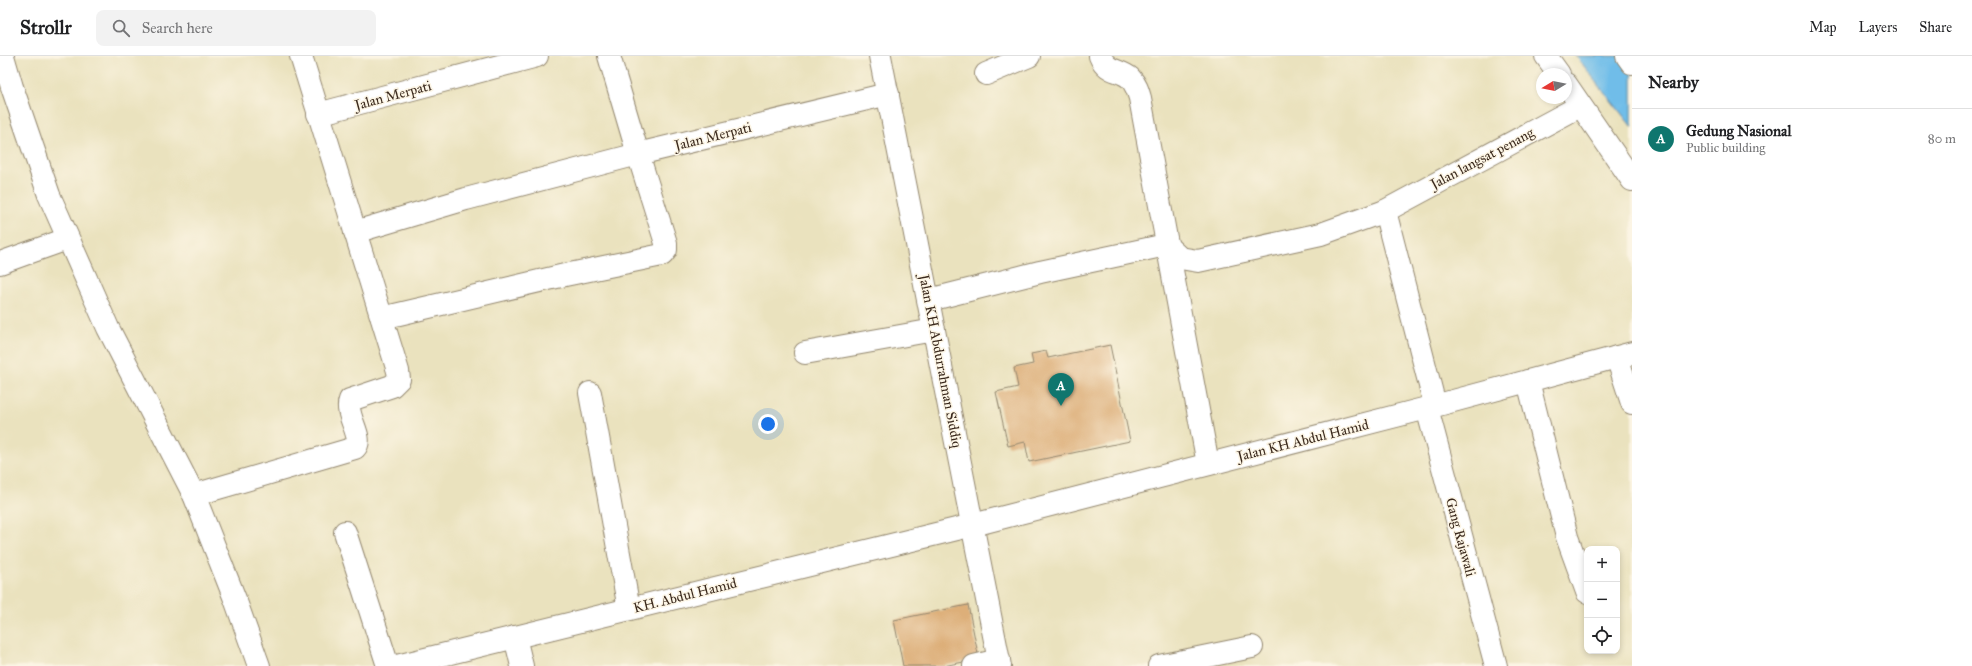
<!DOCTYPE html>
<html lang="en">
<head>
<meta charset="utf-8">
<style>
  :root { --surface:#fff; --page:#f2f2f2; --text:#202124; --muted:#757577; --line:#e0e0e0; --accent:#0f766e }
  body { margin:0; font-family:"IM FELL Great Primer",serif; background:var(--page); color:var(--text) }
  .controls { position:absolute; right:12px; bottom:12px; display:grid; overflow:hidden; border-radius:8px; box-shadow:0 2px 6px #0003 }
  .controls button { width:36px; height:36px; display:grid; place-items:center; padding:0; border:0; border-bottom:1px solid var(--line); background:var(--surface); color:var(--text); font:20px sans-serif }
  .compass { position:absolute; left:1536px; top:12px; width:36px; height:36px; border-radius:50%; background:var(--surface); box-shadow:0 2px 6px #0003; rotate:260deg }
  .you { position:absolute; left:768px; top:368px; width:14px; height:14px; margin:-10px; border:3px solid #fff; border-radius:50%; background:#1a73e8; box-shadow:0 0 0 6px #1a73e833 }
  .badge { display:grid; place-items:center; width:26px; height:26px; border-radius:50%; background:var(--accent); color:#fff; font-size:13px; font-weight:700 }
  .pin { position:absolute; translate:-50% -33px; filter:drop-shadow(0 1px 2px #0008) }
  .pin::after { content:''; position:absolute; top:21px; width:14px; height:12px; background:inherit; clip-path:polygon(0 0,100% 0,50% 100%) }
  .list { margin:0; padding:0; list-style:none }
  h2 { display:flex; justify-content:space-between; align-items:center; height:52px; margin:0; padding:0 16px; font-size:17px }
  h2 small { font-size:13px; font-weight:400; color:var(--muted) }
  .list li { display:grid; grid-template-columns:26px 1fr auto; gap:12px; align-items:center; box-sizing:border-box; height:60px; padding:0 16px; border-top:1px solid var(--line) }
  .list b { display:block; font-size:15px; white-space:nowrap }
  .list p { margin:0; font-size:13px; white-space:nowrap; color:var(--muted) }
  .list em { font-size:13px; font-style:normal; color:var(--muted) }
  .icon { flex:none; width:22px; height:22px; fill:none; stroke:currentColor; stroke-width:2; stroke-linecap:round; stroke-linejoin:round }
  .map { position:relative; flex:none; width:1632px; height:610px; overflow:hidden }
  header { display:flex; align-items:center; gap:24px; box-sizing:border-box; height:56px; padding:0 20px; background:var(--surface); border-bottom:1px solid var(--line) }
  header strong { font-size:19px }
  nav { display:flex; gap:22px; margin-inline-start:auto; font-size:14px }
  .search { width:280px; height:36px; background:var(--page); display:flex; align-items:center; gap:10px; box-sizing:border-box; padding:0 14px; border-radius:8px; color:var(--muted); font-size:15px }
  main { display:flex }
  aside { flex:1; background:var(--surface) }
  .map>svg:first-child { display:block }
  .water { fill:#6fbde9; stroke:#557484 }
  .building { fill:#ddaf79 }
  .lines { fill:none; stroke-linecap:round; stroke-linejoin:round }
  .minor-casing { stroke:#92866e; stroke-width:24 }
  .minor { stroke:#fff; stroke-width:22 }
  .labels { text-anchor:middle; stroke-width:3; stroke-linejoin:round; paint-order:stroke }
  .street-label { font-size:14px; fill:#3b2a1e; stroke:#fcf5e5 }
</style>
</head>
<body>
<header>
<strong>Strollr</strong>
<div class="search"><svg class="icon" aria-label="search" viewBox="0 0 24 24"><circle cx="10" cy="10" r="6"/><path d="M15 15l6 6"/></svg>Search here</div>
<nav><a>Map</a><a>Layers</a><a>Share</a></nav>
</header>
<main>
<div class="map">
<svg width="1632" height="610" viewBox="0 0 1632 610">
  <rect width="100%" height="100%" fill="#fcf5e5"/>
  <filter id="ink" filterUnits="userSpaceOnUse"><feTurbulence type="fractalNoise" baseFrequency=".025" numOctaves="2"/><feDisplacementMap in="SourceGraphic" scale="8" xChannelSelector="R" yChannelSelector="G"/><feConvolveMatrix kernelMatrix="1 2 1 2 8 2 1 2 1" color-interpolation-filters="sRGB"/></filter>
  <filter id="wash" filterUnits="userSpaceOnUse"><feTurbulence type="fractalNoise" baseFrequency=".012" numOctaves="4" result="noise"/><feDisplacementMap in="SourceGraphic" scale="16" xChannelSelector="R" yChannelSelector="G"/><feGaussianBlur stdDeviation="0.9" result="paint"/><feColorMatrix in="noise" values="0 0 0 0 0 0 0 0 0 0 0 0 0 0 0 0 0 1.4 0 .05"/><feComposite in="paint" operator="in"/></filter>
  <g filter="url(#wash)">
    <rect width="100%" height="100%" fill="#eae2be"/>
    <!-- water -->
    <polygon class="water" points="1576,0 1622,0 1632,14 1632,71"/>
    <g id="blocks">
      <!-- building -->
      <g class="building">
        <polygon points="1110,289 1130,385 1029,406 1025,386 1008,390 996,336 1018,331 1014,312 1033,308 1031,298 1046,295 1048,302"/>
        <polygon points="968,549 979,603 943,610 903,610 894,564"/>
      </g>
    </g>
  </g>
  <g filter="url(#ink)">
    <use href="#blocks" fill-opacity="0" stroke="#92866e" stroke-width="1"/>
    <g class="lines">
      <defs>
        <g id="minor">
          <polyline points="3,0 12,31 49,139 108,272 194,439 235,543 259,610"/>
          <polyline points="609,0 638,98 888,38"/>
          <polyline points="880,0 1000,610"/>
          <path d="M1100,0C1107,17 1120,13 1130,22C1136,28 1138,35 1140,42L1208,408"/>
          <polyline points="1546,0 1559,18"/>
          <polyline points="1627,0 1632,7"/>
          <polyline points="986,18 1029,0"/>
          <polyline points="1566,28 1632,124"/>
          <polyline points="318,58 537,0"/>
          <polyline points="1385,155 1435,349"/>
          <polyline points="355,176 466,143 638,98 666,187 666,194 662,199 565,219 382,262"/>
          <polyline points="0,207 67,183"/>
          <polyline points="929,244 1040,216 1166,189 1180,202 1198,205 1321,178 1385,155 1580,50"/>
          <polyline points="805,297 934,274"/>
          <polyline points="1617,301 1632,347"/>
          <polyline points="1528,325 1567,481 1587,536"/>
          <polyline points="590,337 629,553"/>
          <polyline points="1427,352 1496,610"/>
          <path d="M194,439L355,392C365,382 344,359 350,344L392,330L399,323L398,315L301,0"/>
          <polyline points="345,476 388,610"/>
          <polyline points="515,581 522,610"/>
          <polyline points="397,610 973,469 1427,352 1632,297"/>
          <polyline points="974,610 999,604"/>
          <polyline points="1159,610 1252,591"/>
        </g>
      </defs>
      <!-- minor casing -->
      <use href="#minor" class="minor-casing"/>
      <!-- minor -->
      <use href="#minor" class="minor"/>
    </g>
  </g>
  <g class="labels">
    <!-- street labels -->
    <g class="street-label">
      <text transform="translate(393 39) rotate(-15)" y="5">Jalan Merpati</text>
      <text transform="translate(713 80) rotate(-14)" y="5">Jalan Merpati</text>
      <text transform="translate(1482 102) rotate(-28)" y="5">Jalan langsat penang</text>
      <text transform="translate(941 305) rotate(79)" y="5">Jalan KH Abdurrahman Siddiq</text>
      <text transform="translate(1303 384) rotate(-14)" y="5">Jalan KH Abdul Hamid</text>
      <text transform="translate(1461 481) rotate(75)" y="5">Gang Rajawali</text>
      <text transform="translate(685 539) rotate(-14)" y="5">KH. Abdul Hamid</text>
    </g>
  </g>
</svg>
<div class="controls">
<button>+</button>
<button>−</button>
<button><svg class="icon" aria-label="locate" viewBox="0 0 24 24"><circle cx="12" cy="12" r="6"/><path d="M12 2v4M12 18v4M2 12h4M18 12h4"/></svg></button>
</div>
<svg class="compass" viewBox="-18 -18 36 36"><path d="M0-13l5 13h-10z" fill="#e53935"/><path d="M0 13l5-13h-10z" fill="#757577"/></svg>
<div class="you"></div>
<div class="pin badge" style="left:1061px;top:350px">A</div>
</div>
<aside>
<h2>Nearby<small></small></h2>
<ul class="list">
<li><span class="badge">A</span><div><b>Gedung Nasional</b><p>Public building</p></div><em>80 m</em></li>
</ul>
</aside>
</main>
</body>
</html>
